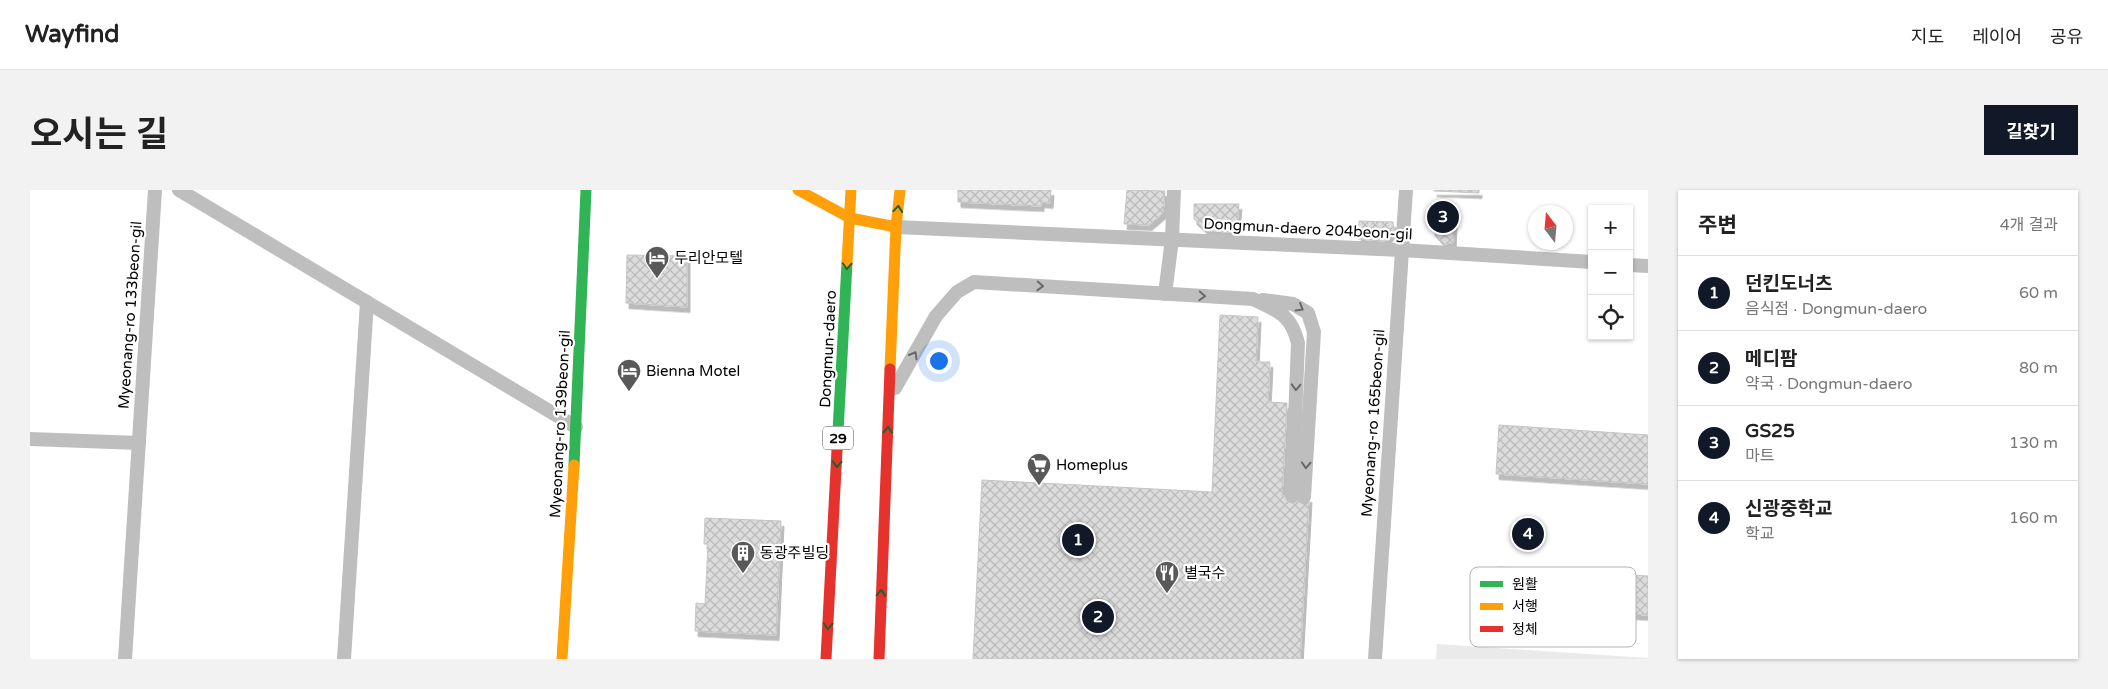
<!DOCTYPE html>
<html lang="ko">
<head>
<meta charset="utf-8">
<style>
  :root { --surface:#fff; --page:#f2f2f2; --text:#222; --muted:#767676; --line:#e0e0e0; --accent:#111827 }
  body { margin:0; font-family:"Varela Round","Noto Sans KR",sans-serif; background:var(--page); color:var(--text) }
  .controls { position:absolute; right:15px; top:15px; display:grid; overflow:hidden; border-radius:0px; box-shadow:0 1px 4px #0004 }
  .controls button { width:45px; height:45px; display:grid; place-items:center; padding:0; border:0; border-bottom:1px solid var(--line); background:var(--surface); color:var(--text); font:25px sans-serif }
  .compass { position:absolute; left:1498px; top:15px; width:45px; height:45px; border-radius:50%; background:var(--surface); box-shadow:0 1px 4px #0004; rotate:344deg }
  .you { position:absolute; left:908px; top:170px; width:18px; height:18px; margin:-12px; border:4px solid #fff; border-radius:50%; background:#1a73e8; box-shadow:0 0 0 8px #1a73e833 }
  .badge { display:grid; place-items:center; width:32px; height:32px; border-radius:50%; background:var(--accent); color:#fff; font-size:16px; font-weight:700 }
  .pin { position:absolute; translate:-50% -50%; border:2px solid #fff; box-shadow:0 1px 5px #0006 }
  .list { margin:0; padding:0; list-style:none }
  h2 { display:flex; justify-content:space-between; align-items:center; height:65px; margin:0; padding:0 20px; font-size:21px }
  h2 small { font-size:16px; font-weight:400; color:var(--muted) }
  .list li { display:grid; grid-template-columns:32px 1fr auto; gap:15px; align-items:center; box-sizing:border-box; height:75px; padding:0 20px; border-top:1px solid var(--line) }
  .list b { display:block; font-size:19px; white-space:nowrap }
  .list p { margin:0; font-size:16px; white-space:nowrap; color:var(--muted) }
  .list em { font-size:16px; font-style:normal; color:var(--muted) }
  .icon { flex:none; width:28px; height:28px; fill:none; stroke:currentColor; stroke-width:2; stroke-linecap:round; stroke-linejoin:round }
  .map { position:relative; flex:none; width:1618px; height:469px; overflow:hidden; border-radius:0px }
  header { display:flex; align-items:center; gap:30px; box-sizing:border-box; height:70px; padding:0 25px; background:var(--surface); border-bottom:1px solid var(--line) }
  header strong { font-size:24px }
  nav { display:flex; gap:28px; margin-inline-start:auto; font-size:18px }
  .intro { display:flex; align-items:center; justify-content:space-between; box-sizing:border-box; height:120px; padding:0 30px }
  h1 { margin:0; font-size:35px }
  .button { padding:12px 22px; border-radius:0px; background:var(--accent); color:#fff; font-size:18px; font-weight:700 }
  main { display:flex; gap:30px; padding:0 30px }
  aside { flex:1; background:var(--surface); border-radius:0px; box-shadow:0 1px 4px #0004 }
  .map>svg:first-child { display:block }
  .grass { fill:#eaeaea }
  .building { fill:url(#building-cross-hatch); stroke:#c5c5c5; filter:url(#shadow) }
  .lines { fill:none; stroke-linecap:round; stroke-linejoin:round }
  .lane { stroke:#bebebe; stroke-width:14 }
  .fast { stroke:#30b455; stroke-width:11 }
  .slow { stroke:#ff9f0a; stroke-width:11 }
  .jam { stroke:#e5322d; stroke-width:11 }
  .oneway { stroke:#1a632f }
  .oneway2 { stroke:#686868 }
  .labels { text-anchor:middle; stroke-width:4.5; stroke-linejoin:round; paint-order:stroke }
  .shield { fill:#fff; stroke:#4c4c4c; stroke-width:1 }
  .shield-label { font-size:14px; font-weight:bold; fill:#000 }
  .street-label { font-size:15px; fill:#000; stroke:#fff }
  .poi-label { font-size:15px; fill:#000; stroke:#fff; text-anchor:start }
  .key { fill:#fff; stroke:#b2b2b2; stroke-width:1 }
  .key-label { font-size:14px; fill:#000 }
</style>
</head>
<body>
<header>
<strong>Wayfind</strong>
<nav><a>지도</a><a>레이어</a><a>공유</a></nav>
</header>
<div class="intro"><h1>오시는 길</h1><a class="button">길찾기</a></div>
<main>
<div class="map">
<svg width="1618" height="469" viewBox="0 0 1618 469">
  <defs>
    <pattern id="building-cross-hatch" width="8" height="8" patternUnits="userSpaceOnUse" patternTransform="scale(1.25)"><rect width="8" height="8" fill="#dcdcdc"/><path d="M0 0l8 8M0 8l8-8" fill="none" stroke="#bbb"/></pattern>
    <filter id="shadow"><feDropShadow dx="3" dy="5.5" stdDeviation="0" flood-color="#0004"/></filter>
  </defs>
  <rect width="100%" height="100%" fill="#fff"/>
  <!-- grass -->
  <polygon class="grass" points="1407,454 1618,468 1618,469 1406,469"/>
  <!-- building -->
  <g class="building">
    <polygon points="928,0 1021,0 1020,13 1011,12 1011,16 928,12"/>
    <polygon points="1097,0 1135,1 1133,23 1119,35 1094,34"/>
    <polygon points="1404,0 1449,0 1449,3 1404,1"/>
    <polygon points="1403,13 1425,14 1423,53 1414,54 1402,40"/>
    <polygon points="1164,14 1209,14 1206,42 1177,41 1164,29"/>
    <polygon points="1329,31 1363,32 1364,41 1355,51 1328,49"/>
    <polygon points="597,65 657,66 657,117 596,113"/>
    <polygon points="1190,125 1228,127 1226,172 1240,172 1238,212 1257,213 1252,306 1279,307 1270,469 943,469 952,290 1182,302"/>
    <polygon points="1469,235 1618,245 1618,294 1466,284"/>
    <polygon points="675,328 751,331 746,445 665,441 666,413 675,414 678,354 674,354"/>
    <polygon points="1469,377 1618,386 1618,425 1467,415"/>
  </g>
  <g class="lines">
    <!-- lane -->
    <g class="lane">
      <polyline points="149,0 546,237"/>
      <polyline points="866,37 1371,60 1562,72"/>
      <polyline points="1599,75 1618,76"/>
      <polyline points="1135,104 1142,49 1144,0"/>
      <polyline points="1233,110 1263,114 1278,123 1284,142 1274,307"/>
      <path d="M865,198L906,126L927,102L944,92L1223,109C1248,121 1261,124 1268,153L1262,306"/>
      <polyline points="0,249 109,253"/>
      <polyline points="95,469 125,0"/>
      <polyline points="314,469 337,112"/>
      <polyline points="1345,469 1376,0"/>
    </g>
    <!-- fast -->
    <g class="fast">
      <polyline points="807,260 817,73"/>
      <polyline points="544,275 556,0"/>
    </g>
    <!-- slow -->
    <g class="slow">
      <polyline points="768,0 820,28 866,37"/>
      <polyline points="817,73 821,0"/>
      <polyline points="860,179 866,37 870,0"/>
      <polyline points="532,469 544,275"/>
    </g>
    <!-- jam -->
    <g class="jam">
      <polyline points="796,469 807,260"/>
      <polyline points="849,469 860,179"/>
    </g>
  </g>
  <!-- one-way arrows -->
  <defs><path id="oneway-chevron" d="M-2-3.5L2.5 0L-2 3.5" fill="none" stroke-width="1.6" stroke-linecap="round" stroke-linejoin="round" transform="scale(1.25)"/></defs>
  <g class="oneway">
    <use href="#oneway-chevron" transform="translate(868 19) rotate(-85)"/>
    <use href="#oneway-chevron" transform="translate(817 76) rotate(93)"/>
    <use href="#oneway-chevron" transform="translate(858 240) rotate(-88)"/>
    <use href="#oneway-chevron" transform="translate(807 274) rotate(93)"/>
    <use href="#oneway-chevron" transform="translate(851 403) rotate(-88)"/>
    <use href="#oneway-chevron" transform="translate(798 436) rotate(93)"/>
  </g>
  <g class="oneway2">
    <use href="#oneway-chevron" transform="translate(1010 96) rotate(3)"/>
    <use href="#oneway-chevron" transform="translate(1172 106) rotate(3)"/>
    <use href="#oneway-chevron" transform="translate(1270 118) rotate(31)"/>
    <use href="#oneway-chevron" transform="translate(884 165) rotate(-60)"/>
    <use href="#oneway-chevron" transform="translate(1266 197) rotate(92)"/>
    <use href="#oneway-chevron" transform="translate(1276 275) rotate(93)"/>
  </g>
  <!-- icons -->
  <defs>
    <symbol id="hotel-pin" viewBox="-11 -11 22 30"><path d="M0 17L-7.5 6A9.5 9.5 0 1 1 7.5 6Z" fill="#595959" stroke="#fff"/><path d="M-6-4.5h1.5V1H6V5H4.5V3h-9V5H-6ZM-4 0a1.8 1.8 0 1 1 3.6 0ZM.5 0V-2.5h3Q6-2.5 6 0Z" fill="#fff"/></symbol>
    <symbol id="supermarket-pin" viewBox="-11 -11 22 30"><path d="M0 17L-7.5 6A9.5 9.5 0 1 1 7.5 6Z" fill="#595959" stroke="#fff"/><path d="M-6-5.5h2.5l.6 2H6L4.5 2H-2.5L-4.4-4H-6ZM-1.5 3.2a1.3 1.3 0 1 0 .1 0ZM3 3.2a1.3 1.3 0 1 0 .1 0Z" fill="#fff"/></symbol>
    <symbol id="building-pin" viewBox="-11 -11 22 30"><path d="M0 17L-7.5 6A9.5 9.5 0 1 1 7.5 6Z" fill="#595959" stroke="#fff"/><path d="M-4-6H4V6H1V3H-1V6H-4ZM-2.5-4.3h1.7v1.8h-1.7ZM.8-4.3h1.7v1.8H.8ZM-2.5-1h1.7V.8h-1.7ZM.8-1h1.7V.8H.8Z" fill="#fff"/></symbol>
    <symbol id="restaurant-pin" viewBox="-11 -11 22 30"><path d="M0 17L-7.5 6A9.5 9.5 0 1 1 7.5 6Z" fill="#595959" stroke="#fff"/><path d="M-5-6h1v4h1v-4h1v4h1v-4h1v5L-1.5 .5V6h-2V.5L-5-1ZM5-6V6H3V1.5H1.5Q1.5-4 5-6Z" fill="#fff"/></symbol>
  </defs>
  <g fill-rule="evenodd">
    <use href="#hotel-pin" x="613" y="54" width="28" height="38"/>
    <use href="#hotel-pin" x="585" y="167" width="28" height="38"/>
    <use href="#supermarket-pin" x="995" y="261" width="28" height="38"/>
    <use href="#building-pin" x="699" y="349" width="28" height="38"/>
    <use href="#restaurant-pin" x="1123" y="369" width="28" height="38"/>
  </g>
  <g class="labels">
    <!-- shield labels -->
    <rect class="shield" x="793" y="236.5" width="30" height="23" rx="4"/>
    <g class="shield-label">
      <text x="808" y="253">29</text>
    </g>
    <!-- street labels -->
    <g class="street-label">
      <text transform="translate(1278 39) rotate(3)" y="5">Dongmun-daero 204beon-gil</text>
      <text transform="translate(100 125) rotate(-86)" y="5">Myeonang-ro 133beon-gil</text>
      <text transform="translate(798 159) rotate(-87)" y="5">Dongmun-daero</text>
      <text transform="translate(1343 233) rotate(-86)" y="5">Myeonang-ro 165beon-gil</text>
      <text transform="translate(530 234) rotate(-87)" y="5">Myeonang-ro 139beon-gil</text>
    </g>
    <!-- poi labels -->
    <g class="poi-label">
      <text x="644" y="73">두리안모텔</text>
      <text x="616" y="186">Bienna Motel</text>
      <text x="1026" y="280">Homeplus</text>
      <text x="730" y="368">동광주빌딩</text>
      <text x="1154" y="388">별국수</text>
    </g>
  </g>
  <!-- legend -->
  <rect x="1440" y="377" width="166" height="80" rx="8" class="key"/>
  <rect x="1450" y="391" width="23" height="6" fill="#30b455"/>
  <rect x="1450" y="413" width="23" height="7" fill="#ff9f0a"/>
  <rect x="1450" y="436" width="23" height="6" fill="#e5322d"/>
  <g class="key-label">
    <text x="1482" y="399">원활</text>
    <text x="1482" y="421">서행</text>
    <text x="1482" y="444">정체</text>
  </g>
</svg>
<div class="controls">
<button>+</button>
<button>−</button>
<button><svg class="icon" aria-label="locate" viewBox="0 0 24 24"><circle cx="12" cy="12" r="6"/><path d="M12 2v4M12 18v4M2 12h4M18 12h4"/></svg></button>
</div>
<svg class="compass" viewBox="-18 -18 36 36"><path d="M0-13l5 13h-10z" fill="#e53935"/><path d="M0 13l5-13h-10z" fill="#767676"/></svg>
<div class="you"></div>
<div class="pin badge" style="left:1048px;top:350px">1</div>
<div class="pin badge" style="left:1068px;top:427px">2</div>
<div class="pin badge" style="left:1413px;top:27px">3</div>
<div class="pin badge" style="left:1498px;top:344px">4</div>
</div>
<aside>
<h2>주변<small>4개 결과</small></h2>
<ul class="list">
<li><span class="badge">1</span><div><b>던킨도너츠</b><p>음식점 · Dongmun-daero</p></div><em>60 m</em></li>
<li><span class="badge">2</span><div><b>메디팜</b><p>약국 · Dongmun-daero</p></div><em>80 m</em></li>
<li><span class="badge">3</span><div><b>GS25</b><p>마트</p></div><em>130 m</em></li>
<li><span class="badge">4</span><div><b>신광중학교</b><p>학교</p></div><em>160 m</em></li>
</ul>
</aside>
</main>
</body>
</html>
